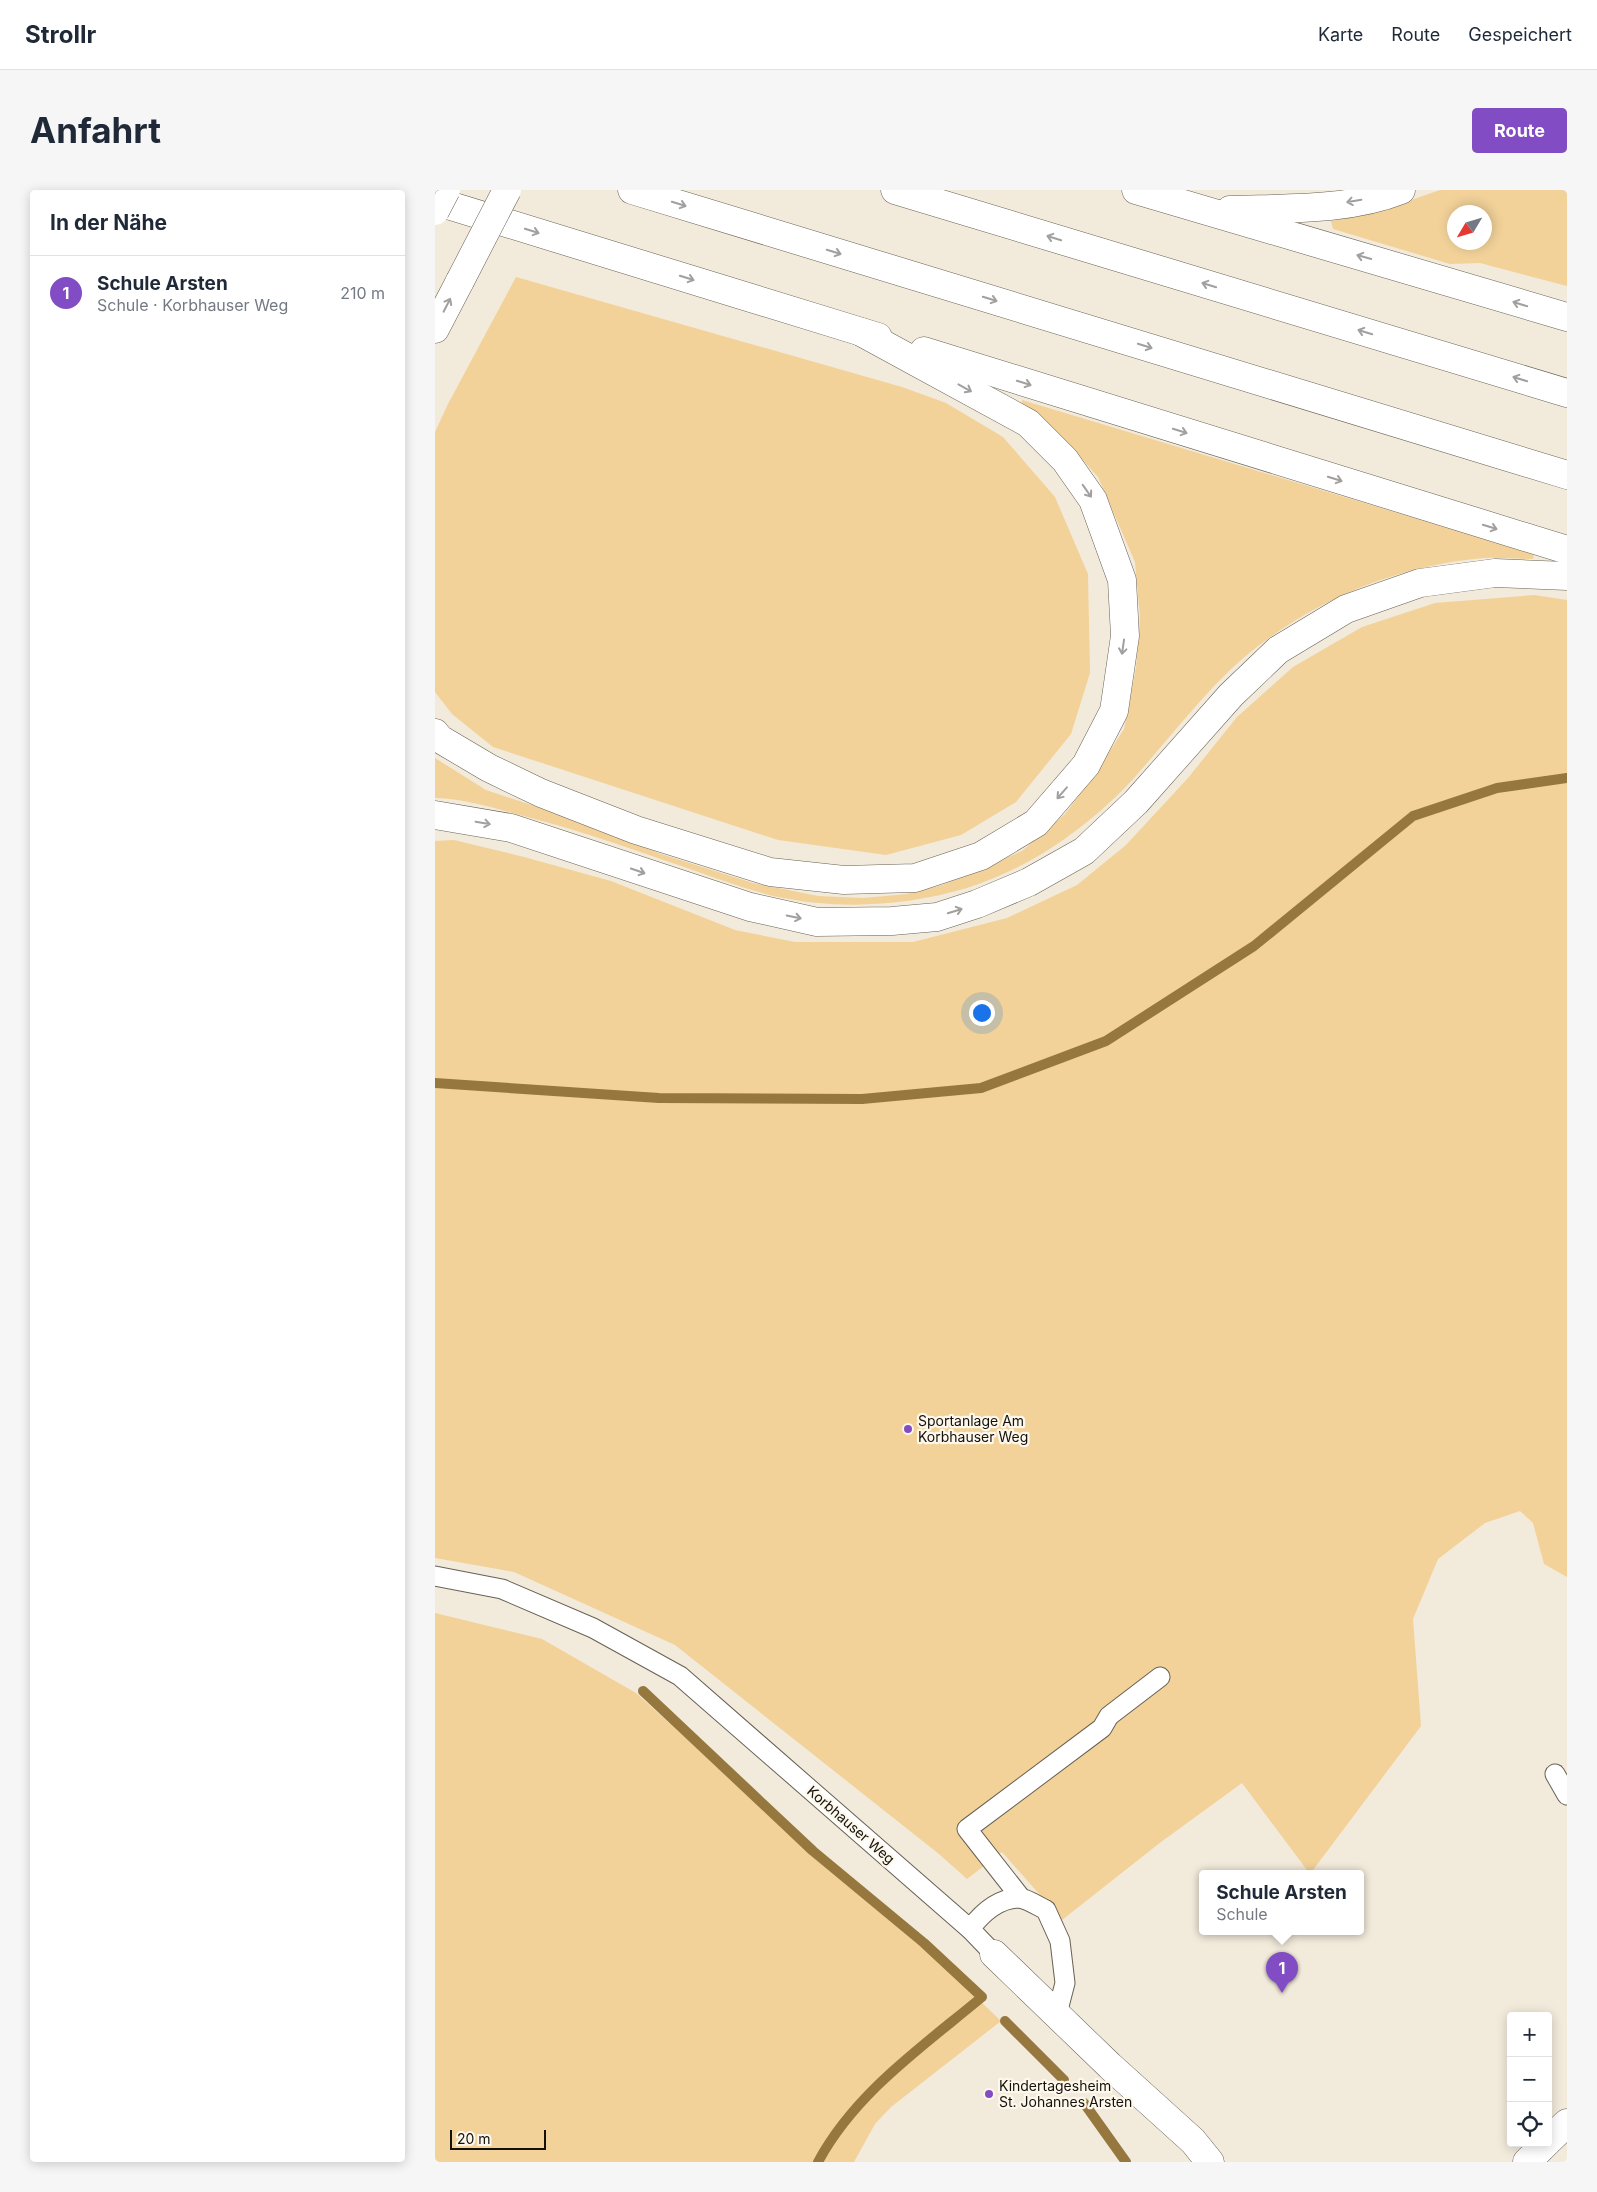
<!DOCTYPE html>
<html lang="de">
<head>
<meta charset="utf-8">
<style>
  :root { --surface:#fff; --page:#f6f6f7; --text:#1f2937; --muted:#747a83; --line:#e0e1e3; --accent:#824dc4 }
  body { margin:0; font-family:Inter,sans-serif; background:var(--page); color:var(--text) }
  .controls { position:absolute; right:15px; bottom:15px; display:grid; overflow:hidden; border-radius:5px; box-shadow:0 2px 12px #0003 }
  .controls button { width:45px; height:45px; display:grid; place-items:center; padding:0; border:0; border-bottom:1px solid var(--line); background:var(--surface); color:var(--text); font:25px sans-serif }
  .compass { position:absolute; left:1012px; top:15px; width:45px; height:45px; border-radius:50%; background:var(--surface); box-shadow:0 2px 12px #0003; rotate:232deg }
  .scale { position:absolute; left:15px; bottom:12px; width:96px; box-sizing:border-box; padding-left:5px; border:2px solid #14110c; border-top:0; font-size:14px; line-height:18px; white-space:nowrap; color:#14110c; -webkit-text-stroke:4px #fef8ec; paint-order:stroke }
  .you { position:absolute; left:546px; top:822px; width:18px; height:18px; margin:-12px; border:4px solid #fff; border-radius:50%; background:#1a73e8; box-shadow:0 0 0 8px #1a73e833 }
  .badge { display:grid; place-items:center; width:32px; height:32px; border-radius:50%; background:var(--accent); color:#fff; font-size:16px; font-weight:700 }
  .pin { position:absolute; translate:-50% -41px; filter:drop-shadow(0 1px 2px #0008) }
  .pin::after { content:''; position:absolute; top:26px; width:18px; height:15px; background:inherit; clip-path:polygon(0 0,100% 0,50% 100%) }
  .popup { position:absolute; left:764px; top:1680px; width:165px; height:65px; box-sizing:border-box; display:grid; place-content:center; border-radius:5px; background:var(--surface); filter:drop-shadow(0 1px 4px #0005); font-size:16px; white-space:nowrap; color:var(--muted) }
  .popup b { font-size:19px; color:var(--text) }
  .popup::after { content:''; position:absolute; left:50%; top:100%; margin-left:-10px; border:10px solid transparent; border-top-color:var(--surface) }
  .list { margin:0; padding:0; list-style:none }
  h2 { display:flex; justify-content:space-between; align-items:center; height:65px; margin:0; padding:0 20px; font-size:21px }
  h2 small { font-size:16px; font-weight:400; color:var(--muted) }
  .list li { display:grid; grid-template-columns:32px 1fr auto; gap:15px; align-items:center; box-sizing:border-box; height:75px; padding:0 20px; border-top:1px solid var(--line) }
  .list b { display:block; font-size:19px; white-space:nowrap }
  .list p { margin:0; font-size:16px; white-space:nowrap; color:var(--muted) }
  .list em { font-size:16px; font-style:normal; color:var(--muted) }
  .icon { flex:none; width:28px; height:28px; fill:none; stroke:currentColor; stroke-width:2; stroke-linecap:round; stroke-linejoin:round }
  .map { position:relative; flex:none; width:1132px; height:1972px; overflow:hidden; border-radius:5px }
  header { display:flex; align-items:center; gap:30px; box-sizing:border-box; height:70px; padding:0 25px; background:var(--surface); border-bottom:1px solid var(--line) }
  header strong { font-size:24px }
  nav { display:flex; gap:28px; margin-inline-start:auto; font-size:18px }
  .intro { display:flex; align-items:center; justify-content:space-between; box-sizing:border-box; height:120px; padding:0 30px }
  h1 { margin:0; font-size:35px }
  .button { padding:12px 22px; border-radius:5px; background:var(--accent); color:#fff; font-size:18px; font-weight:700 }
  main { display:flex; gap:30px; padding:0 30px }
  aside { flex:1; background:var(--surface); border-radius:5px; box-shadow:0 2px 12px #0003 }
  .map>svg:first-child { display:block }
  .green { fill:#f2d299; fill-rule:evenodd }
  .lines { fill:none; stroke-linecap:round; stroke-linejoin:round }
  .stream { stroke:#96783f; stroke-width:10 }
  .lane-casing { stroke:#686154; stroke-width:21 }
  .street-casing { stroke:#686154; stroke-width:29 }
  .highway-casing { stroke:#686154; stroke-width:29 }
  .lane { stroke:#fff; stroke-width:19 }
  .street { stroke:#fff; stroke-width:28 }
  .highway { stroke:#fff; stroke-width:28 }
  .highway-bridge-casing { stroke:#686154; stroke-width:29; stroke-linecap:butt }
  .highway-bridge { stroke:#fff; stroke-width:28 }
  .oneway { stroke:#a1a09e }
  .poi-dot { fill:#824dc4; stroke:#fef8ec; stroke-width:2 }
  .labels { text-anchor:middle; stroke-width:4.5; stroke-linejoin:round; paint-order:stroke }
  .poi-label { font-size:14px; fill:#14110c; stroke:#fef8ec; text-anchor:start }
  .street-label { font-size:14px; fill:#14110c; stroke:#fef8ec }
</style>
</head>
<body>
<header>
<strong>Strollr</strong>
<nav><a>Karte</a><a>Route</a><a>Gespeichert</a></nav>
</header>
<div class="intro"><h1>Anfahrt</h1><a class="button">Route</a></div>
<main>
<aside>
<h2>In der Nähe<small></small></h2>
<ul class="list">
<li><span class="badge">1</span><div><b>Schule Arsten</b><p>Schule · Korbhauser Weg</p></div><em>210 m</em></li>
</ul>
</aside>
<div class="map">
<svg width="1132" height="1972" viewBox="0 0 1132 1972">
  <rect width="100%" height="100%" fill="#f2eadb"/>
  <!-- green -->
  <g class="green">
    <path d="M1005,0H1132V96L1045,73L1015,74L898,39L896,31L936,24ZM1019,22H1050V52H1019Z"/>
    <polygon points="81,87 467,197 511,213 568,247 620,307 653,384 655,483 636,544 581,612 526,645 451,665 343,650 58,557 17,524 0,502 0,242 13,214"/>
    <path d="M587,210L1099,364L1098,369C1082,369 1065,367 1049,368C950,376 850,422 781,494C753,524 727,556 700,587C655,636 596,678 532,698C471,716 405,720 343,707C313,700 283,689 255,679C202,661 150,642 96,628C65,620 33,609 0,608V568L51,600L139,629L226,664L318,693L383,706L428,708L472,704L507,695L587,661L630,624L662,581L689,539L701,478L705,427L700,372L663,287L627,247L587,214Z"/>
    <polygon points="1099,405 1132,410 1132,1387 1109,1374 1098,1333 1085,1321 1050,1333 1003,1369 978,1429 986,1536 875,1684 807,1593 726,1652 627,1730 567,1662 532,1689 504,1664 240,1455 79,1382 0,1368 0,651 19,650 89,667 176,691 300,740 360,752 478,752 572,728 642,695 691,655 753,588 802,527 858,477 927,437 1000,413"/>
    <polygon points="0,1423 107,1449 201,1503 398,1681 485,1753 566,1831 456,1917 440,1934 419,1972 0,1972"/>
  </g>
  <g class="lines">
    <!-- stream -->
    <g class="stream">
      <polyline points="0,893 224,908 427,909 546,898 671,851 819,756 978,626 1062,598 1132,588"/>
      <path d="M208,1501L378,1661L489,1753L547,1807C487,1857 420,1903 383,1972"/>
      <polyline points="570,1831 629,1890"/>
      <polyline points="649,1913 691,1972"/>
    </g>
    <defs>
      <g id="lane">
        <polyline points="0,1386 67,1399 158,1438 245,1486 535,1739 559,1764"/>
        <polyline points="1120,1584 1132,1605"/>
        <polyline points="586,1708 532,1639 667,1538 674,1526 725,1487"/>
        <path d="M535,1739C547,1723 563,1708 585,1708C592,1709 603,1716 611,1720L625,1751L630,1793L622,1824"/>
      </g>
      <g id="street">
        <polyline points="559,1764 675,1876 758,1951 775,1972"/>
        <polyline points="1113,1951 1132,1933"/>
        <polyline points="1092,1972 1111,1953"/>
      </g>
      <g id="highway">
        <polyline points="197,0 1132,285"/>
        <polyline points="460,0 1132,203"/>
        <polyline points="701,0 1132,127"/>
        <polyline points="0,11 443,147"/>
        <path d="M795,20C851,18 913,21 966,0"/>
        <polyline points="0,139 25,91"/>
        <polyline points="489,161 1132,360"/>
        <polyline points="0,543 5,549 54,578 106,603 201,640 335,682 409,690 480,688 546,666 601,633 651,575 679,521 690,446 687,390 658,310 630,270 593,233 426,142"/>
        <polyline points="0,625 76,638 315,717 382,732 457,731 502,727 542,714 594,692 649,661 701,612 796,505 843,460 911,419 985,393 1060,383 1132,386"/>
      </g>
    </defs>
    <!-- lane casing -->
    <use href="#lane" class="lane-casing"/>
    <!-- street casing -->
    <use href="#street" class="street-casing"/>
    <!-- highway casing -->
    <use href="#highway" class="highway-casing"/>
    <!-- lane -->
    <use href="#lane" class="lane"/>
    <!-- street -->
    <use href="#street" class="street"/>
    <!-- highway -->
    <use href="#highway" class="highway"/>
    <defs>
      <g id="highway-bridge">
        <polyline points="0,21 11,0"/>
        <polyline points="25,91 72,0"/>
      </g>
    </defs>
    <!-- highway-bridge casing -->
    <use href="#highway-bridge" class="highway-bridge-casing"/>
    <!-- highway-bridge -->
    <use href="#highway-bridge" class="highway-bridge"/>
  </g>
  <!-- one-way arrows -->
  <defs><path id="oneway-shaft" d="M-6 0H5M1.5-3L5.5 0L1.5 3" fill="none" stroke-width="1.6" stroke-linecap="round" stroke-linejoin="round" transform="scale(1.25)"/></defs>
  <g class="oneway">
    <use href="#oneway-shaft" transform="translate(919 11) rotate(170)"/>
    <use href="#oneway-shaft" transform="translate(244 14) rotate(17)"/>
    <use href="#oneway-shaft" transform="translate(97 41) rotate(17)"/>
    <use href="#oneway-shaft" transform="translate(619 48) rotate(-163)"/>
    <use href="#oneway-shaft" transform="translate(399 62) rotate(17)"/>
    <use href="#oneway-shaft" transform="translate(929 67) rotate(-164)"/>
    <use href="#oneway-shaft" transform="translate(252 88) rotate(17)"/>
    <use href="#oneway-shaft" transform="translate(774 95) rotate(-163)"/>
    <use href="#oneway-shaft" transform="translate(555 109) rotate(17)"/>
    <use href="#oneway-shaft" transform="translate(1085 114) rotate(-163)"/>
    <use href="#oneway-shaft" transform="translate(12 115) rotate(-63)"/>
    <use href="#oneway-shaft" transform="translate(930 142) rotate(-163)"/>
    <use href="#oneway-shaft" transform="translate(710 156) rotate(17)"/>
    <use href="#oneway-shaft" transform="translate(1085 189) rotate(-163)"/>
    <use href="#oneway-shaft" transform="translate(589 193) rotate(17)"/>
    <use href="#oneway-shaft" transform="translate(530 198) rotate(29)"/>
    <use href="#oneway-shaft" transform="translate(745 241) rotate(17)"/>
    <use href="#oneway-shaft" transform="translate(900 289) rotate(17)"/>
    <use href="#oneway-shaft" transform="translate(652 301) rotate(55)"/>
    <use href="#oneway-shaft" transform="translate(1055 337) rotate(17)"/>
    <use href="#oneway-shaft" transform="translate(688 457) rotate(98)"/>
    <use href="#oneway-shaft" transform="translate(627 603) rotate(131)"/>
    <use href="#oneway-shaft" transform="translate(48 633) rotate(10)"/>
    <use href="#oneway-shaft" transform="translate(203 681) rotate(19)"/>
    <use href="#oneway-shaft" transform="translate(520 721) rotate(-17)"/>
    <use href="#oneway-shaft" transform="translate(359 727) rotate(12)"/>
  </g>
  <!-- markers -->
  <g class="poi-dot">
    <circle cx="473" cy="1239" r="5"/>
    <circle cx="554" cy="1904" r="5"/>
  </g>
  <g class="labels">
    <!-- poi labels -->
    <g class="poi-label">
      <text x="483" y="1236">Sportanlage Am<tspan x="483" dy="16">Korbhauser Weg</tspan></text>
      <text x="564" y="1901">Kindertagesheim<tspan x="564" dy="16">St. Johannes Arsten</tspan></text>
    </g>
    <!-- street labels -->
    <g class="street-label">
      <text transform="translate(416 1635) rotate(41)" y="5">Korbhauser Weg</text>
    </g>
  </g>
</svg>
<div class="controls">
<button>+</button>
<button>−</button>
<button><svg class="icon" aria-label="locate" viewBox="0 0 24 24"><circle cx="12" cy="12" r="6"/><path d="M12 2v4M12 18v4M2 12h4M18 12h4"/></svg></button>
</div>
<svg class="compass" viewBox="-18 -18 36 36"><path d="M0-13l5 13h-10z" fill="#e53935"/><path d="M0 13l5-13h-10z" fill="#747a83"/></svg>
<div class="scale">20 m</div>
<div class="you"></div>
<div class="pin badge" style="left:847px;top:1803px">1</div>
<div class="popup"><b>Schule Arsten</b>Schule</div>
</div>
</main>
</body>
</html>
